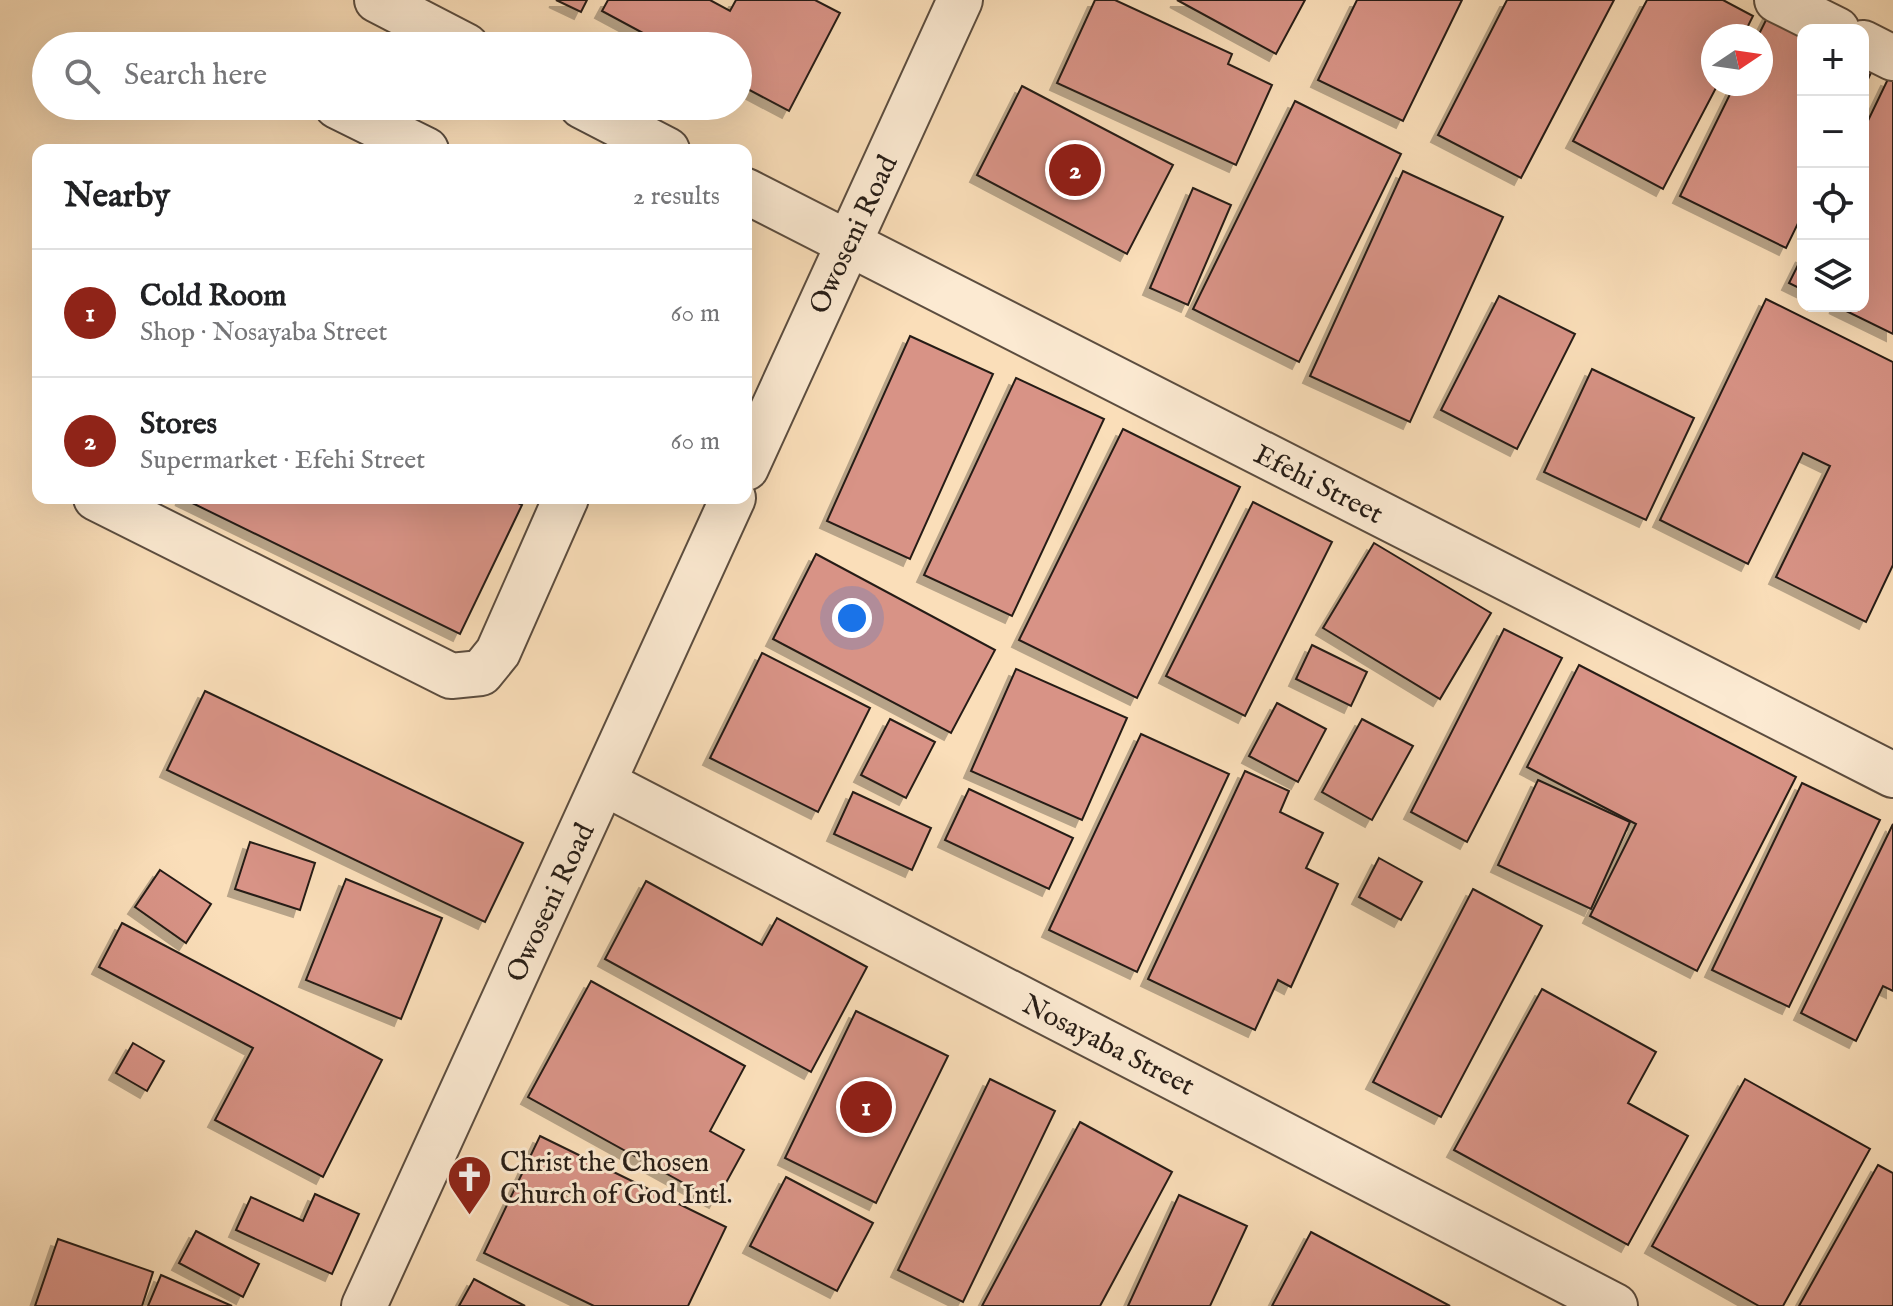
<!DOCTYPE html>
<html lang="en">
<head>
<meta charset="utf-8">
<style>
  :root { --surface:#fff; --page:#f2f2f2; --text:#202124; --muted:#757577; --line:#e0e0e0; --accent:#8f2418 }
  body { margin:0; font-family:"IM FELL English",serif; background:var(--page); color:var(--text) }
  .controls { position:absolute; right:24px; top:24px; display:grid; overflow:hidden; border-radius:16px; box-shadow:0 8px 32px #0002 }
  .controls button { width:72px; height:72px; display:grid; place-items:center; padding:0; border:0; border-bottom:2px solid var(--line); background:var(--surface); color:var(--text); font:40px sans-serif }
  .compass { position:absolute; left:1701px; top:24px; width:72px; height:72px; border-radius:50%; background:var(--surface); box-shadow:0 8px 32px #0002; rotate:77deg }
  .you { position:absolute; left:852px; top:618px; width:28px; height:28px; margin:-20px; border:6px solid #fff; border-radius:50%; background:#1a73e8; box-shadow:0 0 0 12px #1a73e833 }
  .badge { display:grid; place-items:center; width:52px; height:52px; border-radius:50%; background:var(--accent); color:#fff; font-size:26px; font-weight:700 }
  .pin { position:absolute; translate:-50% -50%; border:4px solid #fff; box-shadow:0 2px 8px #0006 }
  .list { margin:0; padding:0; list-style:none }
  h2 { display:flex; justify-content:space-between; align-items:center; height:104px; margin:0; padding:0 32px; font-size:34px }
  h2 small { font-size:26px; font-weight:400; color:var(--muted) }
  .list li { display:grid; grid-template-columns:52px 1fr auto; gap:24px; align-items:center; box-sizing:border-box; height:128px; padding:0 32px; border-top:2px solid var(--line) }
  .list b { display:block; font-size:30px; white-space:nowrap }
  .list p { margin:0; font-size:26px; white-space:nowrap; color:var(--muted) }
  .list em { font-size:26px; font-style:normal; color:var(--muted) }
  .icon { flex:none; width:44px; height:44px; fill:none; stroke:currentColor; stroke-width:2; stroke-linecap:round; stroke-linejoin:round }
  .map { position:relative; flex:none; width:1893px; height:1306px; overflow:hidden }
  .search { position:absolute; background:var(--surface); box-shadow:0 8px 32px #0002; left:32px; top:32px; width:720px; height:88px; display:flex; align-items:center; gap:20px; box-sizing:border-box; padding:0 28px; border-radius:44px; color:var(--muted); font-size:30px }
  .panel { position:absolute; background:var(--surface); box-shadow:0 8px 32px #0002; left:32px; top:144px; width:720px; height:360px; border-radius:16px }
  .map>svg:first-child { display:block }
  .building { fill:#d89386; stroke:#271d16; stroke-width:2; filter:url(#shadow) }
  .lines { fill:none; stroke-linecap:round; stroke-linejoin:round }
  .minor-casing { stroke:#5c4d3f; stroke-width:48 }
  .minor { stroke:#fcead2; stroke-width:44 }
  .labels { text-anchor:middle; stroke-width:6; stroke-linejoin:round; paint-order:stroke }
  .street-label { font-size:28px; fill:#271d16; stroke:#fcead2 }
  .poi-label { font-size:28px; fill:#271d16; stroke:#fcead2; text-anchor:start }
</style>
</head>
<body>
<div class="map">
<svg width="1893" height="1306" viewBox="0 0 1893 1306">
  <defs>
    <filter id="shadow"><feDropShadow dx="-7" dy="7" stdDeviation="0" flood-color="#0004"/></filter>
  </defs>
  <rect width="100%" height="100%" fill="#fadeb9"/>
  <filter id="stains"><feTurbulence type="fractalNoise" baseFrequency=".0025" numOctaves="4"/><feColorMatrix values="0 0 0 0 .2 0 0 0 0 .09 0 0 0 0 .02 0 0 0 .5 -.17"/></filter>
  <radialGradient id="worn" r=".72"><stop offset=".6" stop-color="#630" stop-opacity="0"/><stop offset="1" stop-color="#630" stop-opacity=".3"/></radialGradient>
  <!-- building -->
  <g class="building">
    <polygon points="556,0 587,0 581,12"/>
    <polygon points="608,0 710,0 730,11 736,0 815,0 840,13 789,111 738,84 738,46 667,46 602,11"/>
    <polygon points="1095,0 1115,0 1232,54 1228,64 1272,85 1236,165 1057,83"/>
    <polygon points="1177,0 1305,0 1276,54"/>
    <polygon points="1357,0 1462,0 1403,121 1318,80"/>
    <polygon points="1507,0 1614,0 1521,178 1438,135"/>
    <polygon points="1647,0 1723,0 1753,16 1743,36 1713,36 1713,84 1718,84 1663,189 1573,141"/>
    <polygon points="1770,12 1803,30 1803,213 1786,248 1680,196 1735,84 1761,84 1761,36 1758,36"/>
    <polygon points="1863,58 1875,64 1863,90"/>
    <polygon points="1888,79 1893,81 1893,334 1836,306 1863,306 1863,131"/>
    <polygon points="1022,86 1173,165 1127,254 977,175"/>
    <polygon points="1295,101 1401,154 1299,362 1193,309"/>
    <polygon points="1403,171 1503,217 1410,422 1310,376"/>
    <polygon points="1193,188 1231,205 1188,305 1150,288"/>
    <polygon points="1803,255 1803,290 1789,283"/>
    <polygon points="1499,296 1575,334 1517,449 1441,410"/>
    <polygon points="1766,299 1893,362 1893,565 1866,622 1776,577 1830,466 1803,453 1748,564 1660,520"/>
    <polygon points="910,336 993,374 910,559 827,521"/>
    <polygon points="1592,369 1694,418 1646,520 1544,472"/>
    <polygon points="1016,378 1104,419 1012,616 924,575"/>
    <polygon points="1123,429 1240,487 1137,698 1019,640"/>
    <polygon points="182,498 508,498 522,505 460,634"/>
    <polygon points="1253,502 1332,542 1245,716 1166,676"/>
    <polygon points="1374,543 1491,613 1440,699 1323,628"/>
    <polygon points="816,554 995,650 951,733 773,639"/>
    <polygon points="1504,629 1562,658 1467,842 1411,812"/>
    <polygon points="1312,645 1367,672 1351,706 1296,679"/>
    <polygon points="762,653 870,708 818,812 710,758"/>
    <polygon points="1579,665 1796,777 1697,971 1590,916 1636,824 1527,767"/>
    <polygon points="1016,669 1127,718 1082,820 971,771"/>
    <polygon points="205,691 523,843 485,922 167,770"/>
    <polygon points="1277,703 1326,729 1298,782 1249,756"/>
    <polygon points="890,719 935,742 906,798 861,775"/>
    <polygon points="1362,719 1413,746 1372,820 1322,792"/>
    <polygon points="1141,734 1229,774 1137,972 1049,930"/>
    <polygon points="1245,771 1289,791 1280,812 1323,833 1306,868 1338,884 1291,987 1278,980 1255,1030 1148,979"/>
    <polygon points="1538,780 1630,822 1591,909 1498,865"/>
    <polygon points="1802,783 1880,820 1789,1007 1712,970"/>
    <polygon points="969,789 1073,838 1049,889 945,840"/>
    <polygon points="853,792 931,828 912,870 834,834"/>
    <polygon points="1893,824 1893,991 1883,986 1856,1041 1801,1013"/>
    <polygon points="250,842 315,863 300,910 235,889"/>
    <polygon points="1379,858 1422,882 1401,920 1359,897"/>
    <polygon points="160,870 211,904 186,943 135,907"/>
    <polygon points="346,879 442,918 401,1019 306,980"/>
    <polygon points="646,881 762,945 777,918 867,967 811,1072 605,959"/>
    <polygon points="1473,889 1542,926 1441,1117 1373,1082"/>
    <polygon points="122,923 382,1060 323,1177 215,1120 253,1048 99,967"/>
    <polygon points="591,981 745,1066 710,1131 744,1150 716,1201 528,1097"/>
    <polygon points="1542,989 1656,1052 1628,1103 1688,1136 1628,1245 1454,1150"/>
    <polygon points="856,1011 948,1056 876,1203 785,1158"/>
    <polygon points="133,1043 164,1061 147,1091 116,1073"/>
    <polygon points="990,1079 1055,1111 963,1302 898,1270"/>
    <polygon points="1745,1079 1870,1149 1783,1306 1759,1306 1652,1246"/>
    <polygon points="1080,1122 1172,1172 1100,1306 982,1306"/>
    <polygon points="540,1136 726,1227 688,1306 594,1306 484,1253"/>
    <polygon points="1878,1165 1893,1173 1893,1306 1799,1306"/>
    <polygon points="786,1177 873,1223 837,1291 750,1246"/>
    <polygon points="315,1194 359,1214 332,1274 236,1230 251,1197 303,1221"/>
    <polygon points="1179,1195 1247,1226 1210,1306 1128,1306"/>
    <polygon points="196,1231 259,1264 243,1297 179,1263"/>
    <polygon points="1311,1232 1450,1306 1272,1306"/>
    <polygon points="58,1239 153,1272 142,1306 35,1306"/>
    <polygon points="161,1275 232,1306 148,1306"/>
    <polygon points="474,1279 525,1306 459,1306"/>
  </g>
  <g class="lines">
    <defs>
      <g id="minor">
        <polyline points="377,0 466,46"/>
        <polyline points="1777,0 1837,30"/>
        <polyline points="1863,43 1893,58"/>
        <polyline points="337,106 426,150"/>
        <polyline points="582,106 667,150"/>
        <polyline points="746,191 1893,775"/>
        <polyline points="746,468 960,0"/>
        <polyline points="96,498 451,676 481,673 498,652 566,498"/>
        <polyline points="604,783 1615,1306"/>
        <polyline points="364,1306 733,498"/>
      </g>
    </defs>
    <!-- minor casing -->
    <use href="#minor" class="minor-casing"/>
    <!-- minor -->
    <use href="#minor" class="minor"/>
  </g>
  <!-- icons -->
  <defs>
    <symbol id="church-pin" viewBox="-11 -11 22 30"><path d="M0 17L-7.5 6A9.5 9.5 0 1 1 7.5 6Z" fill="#8f2418" stroke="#fcead2"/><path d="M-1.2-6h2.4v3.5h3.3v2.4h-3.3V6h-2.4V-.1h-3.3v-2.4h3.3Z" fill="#fff"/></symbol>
  </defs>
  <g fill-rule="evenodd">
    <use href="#church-pin" x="444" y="1152" width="51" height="69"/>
  </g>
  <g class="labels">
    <!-- street labels -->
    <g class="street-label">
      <text transform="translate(852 234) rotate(-65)" y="10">Owoseni Road</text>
      <text transform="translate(1319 483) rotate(27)" y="10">Efehi Street</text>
      <text transform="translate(549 902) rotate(-65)" y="10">Owoseni Road</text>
      <text transform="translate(1109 1044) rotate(27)" y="10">Nosayaba Street</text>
    </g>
    <!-- poi labels -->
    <g class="poi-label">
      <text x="500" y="1171">Christ the Chosen<tspan x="500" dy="32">Church of God Intl.</tspan></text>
    </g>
  </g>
  <rect width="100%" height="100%" filter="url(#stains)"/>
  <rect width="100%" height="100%" fill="url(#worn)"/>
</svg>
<div class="controls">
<button>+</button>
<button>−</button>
<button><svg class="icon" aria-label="locate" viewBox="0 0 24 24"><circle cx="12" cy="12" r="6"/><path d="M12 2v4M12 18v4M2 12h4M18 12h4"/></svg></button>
<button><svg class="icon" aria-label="layers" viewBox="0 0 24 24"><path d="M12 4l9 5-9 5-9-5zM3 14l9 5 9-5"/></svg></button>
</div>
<svg class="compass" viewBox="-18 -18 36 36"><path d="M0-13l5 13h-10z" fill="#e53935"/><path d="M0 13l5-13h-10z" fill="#757577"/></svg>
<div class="you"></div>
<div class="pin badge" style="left:866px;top:1107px">1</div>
<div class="pin badge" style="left:1075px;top:170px">2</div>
<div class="search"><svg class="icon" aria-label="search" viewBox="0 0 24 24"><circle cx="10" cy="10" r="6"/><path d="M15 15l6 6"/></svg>Search here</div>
<section class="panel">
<h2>Nearby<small>2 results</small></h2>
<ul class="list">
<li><span class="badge">1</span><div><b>Cold Room</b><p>Shop · Nosayaba Street</p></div><em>60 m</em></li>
<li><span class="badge">2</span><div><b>Stores</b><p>Supermarket · Efehi Street</p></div><em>60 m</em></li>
</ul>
</section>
</div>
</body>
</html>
